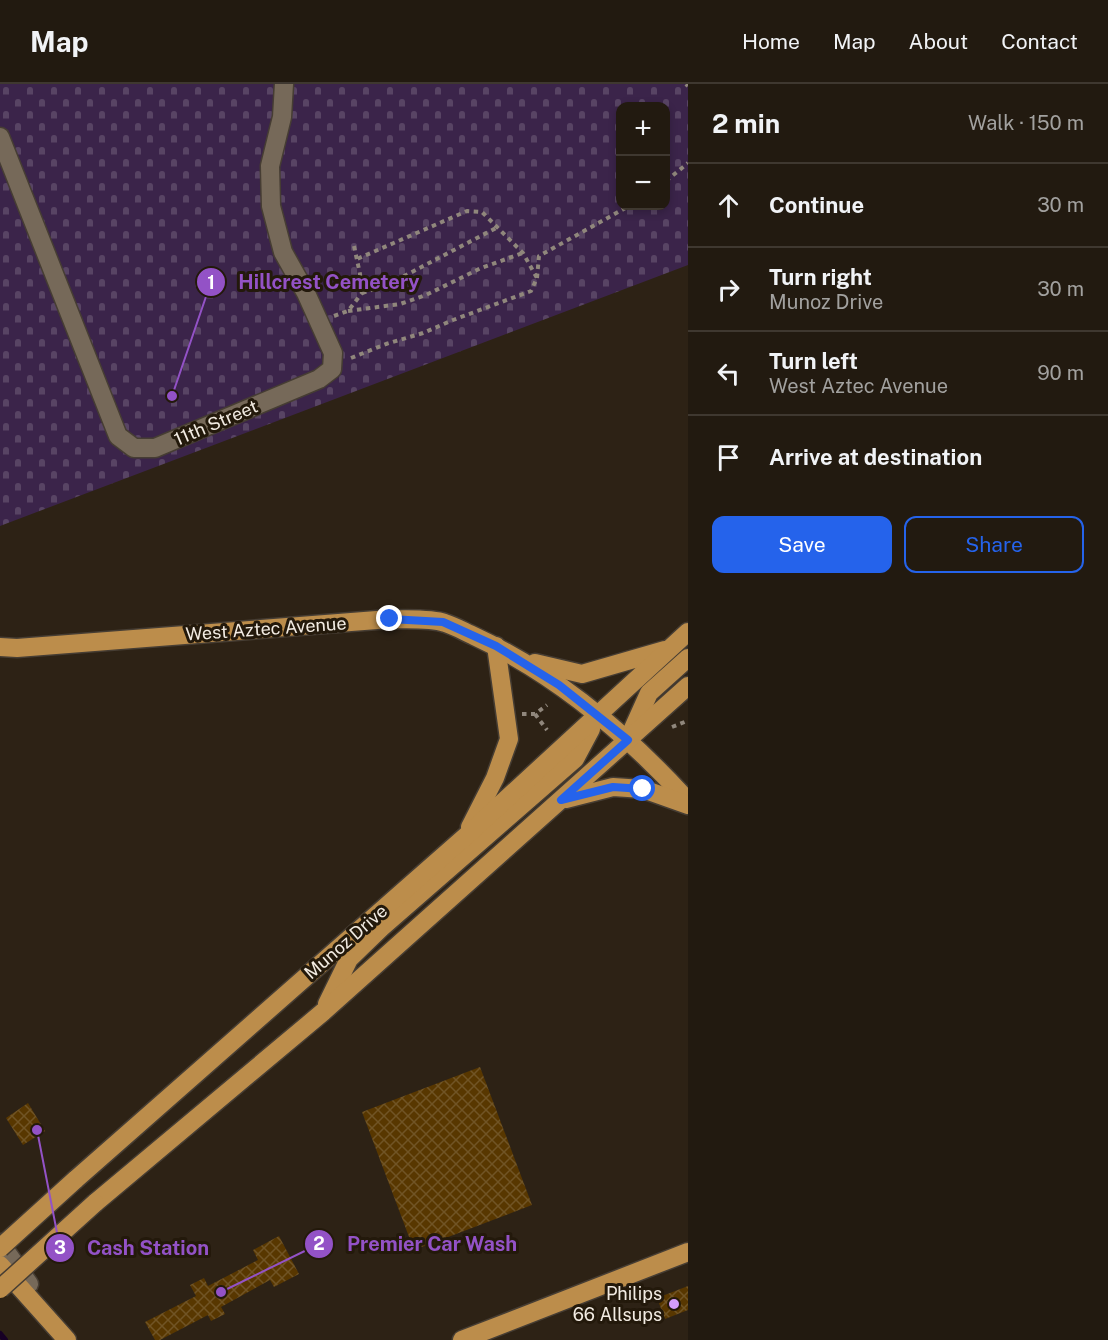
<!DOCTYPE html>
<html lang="en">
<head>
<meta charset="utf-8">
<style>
  :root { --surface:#221a10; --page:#2a2319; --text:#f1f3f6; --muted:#a2a19f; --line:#3f3830; --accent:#2563eb }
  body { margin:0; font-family:"Public Sans",sans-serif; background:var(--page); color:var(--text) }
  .controls { position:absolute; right:18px; top:18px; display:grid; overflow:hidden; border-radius:12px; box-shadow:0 3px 9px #0003 }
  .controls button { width:54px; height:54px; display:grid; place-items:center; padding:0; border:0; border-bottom:2px solid var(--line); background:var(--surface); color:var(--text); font:30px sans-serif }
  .stop { position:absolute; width:18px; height:18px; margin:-14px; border:4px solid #2563eb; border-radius:50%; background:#fff }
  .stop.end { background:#2563eb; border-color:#fff; box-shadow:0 2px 6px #0008 }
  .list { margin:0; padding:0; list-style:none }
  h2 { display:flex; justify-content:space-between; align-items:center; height:78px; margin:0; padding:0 24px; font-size:26px }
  h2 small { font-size:20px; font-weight:400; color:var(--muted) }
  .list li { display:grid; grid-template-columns:39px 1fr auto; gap:18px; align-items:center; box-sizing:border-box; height:84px; padding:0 24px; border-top:2px solid var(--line) }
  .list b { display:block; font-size:22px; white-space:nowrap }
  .list p { margin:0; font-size:20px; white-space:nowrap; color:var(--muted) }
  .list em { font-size:20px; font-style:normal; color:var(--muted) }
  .actions { display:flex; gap:12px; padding:18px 24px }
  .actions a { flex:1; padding:14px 0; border:2px solid var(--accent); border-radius:12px; text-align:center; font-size:21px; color:var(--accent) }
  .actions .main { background:var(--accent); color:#fff }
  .icon { flex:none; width:33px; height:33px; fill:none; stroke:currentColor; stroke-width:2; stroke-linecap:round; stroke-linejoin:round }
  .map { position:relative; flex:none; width:688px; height:1256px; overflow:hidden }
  header { display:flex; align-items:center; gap:36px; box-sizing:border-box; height:84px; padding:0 30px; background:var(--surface); border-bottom:2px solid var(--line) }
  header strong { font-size:28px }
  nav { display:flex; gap:33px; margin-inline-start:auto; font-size:21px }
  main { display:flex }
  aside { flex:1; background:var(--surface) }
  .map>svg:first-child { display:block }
  .cemetery { fill:url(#cemetery-stones); fill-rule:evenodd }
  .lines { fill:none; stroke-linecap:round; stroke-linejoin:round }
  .stream { stroke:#170025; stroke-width:6 }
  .building { fill:url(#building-cross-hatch) }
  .minor-casing { stroke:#463d33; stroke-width:21 }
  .major-casing { stroke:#463d33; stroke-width:21 }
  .path { stroke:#90877c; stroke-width:4; stroke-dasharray:4.5 4.5; stroke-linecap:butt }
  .minor { stroke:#766959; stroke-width:18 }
  .major { stroke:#bc8d4b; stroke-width:18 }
  .major-bridge-casing { stroke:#463d33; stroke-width:21; stroke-linecap:butt }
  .major-bridge { stroke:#bc8d4b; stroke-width:18 }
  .route { stroke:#2563eb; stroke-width:8 }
  .poi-dot { fill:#d49cfb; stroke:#23190b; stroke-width:2 }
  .labels { text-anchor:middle; stroke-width:6; stroke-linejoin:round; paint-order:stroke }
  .street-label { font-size:18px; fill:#f2ebe2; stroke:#23190b }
  .poi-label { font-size:18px; fill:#f2ebe2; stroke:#23190b; text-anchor:end }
  .leader { fill:none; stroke:#9352c6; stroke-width:2 }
  .callout-dot { fill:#9352c6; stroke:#23190b; stroke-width:2 }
  .mark-label { font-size:18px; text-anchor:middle; font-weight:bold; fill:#fff }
  .callout-label { font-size:20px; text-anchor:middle; font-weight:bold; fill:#9352c6; stroke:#23190b; stroke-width:6; stroke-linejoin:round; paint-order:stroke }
</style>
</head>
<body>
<header>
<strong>Map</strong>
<nav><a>Home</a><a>Map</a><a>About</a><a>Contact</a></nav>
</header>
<main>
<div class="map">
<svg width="688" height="1256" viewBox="0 0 688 1256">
  <defs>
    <pattern id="cemetery-stones" width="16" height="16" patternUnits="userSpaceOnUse" patternTransform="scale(1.5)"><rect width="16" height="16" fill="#3b244a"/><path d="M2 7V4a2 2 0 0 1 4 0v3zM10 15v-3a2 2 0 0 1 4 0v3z" fill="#584464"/></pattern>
    <pattern id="building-cross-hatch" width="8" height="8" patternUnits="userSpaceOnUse" patternTransform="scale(1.5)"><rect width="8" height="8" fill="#583700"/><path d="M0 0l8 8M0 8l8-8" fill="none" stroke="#705425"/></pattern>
  </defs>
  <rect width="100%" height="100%" fill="#2d2215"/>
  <!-- cemetery -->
  <path class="cemetery" d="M0,0H688V181L0,442ZM620,22H666V122H620Z"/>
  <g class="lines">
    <!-- stream -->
    <polyline class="stream" points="0,1250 5,1256"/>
  </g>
  <!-- building -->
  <g class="building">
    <polygon points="480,983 532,1121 414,1166 362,1028"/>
    <polygon points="28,1019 45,1047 23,1061 6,1034"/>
    <polygon points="279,1152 299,1190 274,1203 270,1196 221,1223 225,1230 211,1237 208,1231 160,1256 155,1256 145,1238 196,1212 190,1201 204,1194 208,1202 258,1176 253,1166"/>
    <polygon points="688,1202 688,1226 665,1235 657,1214"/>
  </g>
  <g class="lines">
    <defs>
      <g id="minor">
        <polyline points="0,53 118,352 134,364 155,364 319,295 332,285 333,269 306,209 283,168 271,122 270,82 282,33 284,0"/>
        <polyline points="0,1159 29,1200"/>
      </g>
      <g id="major">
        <path d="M0,563L17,564L390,535C406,536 430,534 445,539C455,542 465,548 474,552C556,590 628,651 688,717"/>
        <polyline points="535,579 582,590 665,566"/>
        <polyline points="631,649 649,609 688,574"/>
        <polyline points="566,715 613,703 643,705 688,721"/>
        <polyline points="470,743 495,694 509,655 496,562"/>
        <polyline points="327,920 349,875 381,844 575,675 591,645"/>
        <polyline points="75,1096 466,752 688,548"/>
        <polyline points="95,1119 323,928 688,602"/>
        <polyline points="0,1181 67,1256"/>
        <polyline points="462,1256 688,1168"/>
      </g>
    </defs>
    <!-- minor casing -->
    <use href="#minor" class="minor-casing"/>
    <!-- major casing -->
    <use href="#major" class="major-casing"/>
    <!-- path -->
    <g class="path">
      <polyline points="686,0 688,2"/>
      <polyline points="666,97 688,79"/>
      <polyline points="537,194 539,172 629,122"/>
      <polyline points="362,209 387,201 498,143"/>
      <polyline points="348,227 400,220 426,211 481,184 523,169"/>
      <polyline points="334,232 348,227 362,209 360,190 354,162"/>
      <polyline points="351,274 386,260 423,249 453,236 531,207 537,194 523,169 482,128 467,127 357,175"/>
      <polyline points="522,630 535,630 547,621"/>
      <polyline points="535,630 547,646"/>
      <polyline points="672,643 687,637"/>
    </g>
    <!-- minor -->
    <use href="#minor" class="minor"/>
    <!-- major -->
    <use href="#major" class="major"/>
    <defs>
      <g id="major-bridge">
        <polyline points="0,1164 75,1096"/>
        <polyline points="0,1205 95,1119"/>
      </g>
    </defs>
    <!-- major-bridge casing -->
    <use href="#major-bridge" class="major-bridge-casing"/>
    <!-- major-bridge -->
    <use href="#major-bridge" class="major-bridge"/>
  </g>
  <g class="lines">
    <!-- route -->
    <polyline class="route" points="390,535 443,538 496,562 559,601 628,656 561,716 613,703 643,705"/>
  </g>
  <!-- markers -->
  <circle class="poi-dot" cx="674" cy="1220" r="6"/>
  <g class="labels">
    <!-- street labels -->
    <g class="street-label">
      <text transform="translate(216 339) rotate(-23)" y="6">11th Street</text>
      <text transform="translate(266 545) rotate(-4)" y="6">West Aztec Avenue</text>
      <text transform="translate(346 858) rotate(-41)" y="6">Munoz Drive</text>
    </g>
    <!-- poi labels -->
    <g class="poi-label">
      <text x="662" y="1216">Philips<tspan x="662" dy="21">66 Allsups</tspan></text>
    </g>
  </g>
  <!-- callouts -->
  <path class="leader" d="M172 312L211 198M221 1208L319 1160M37 1046L60 1164"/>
  <g class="callout-dot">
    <circle cx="172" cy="312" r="6"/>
    <circle cx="221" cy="1208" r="6"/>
    <circle cx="37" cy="1046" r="6"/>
    <circle cx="211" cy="198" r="15"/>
    <circle cx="319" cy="1160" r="15"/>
    <circle cx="60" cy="1164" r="15"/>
  </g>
  <g class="mark-label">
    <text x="211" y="205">1</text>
    <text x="319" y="1166">2</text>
    <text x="60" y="1170">3</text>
  </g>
  <g class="callout-label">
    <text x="329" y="205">Hillcrest Cemetery</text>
    <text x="432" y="1167">Premier Car Wash</text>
    <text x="148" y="1171">Cash Station</text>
  </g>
</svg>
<div class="controls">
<button>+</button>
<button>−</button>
</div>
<div class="stop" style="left:643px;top:705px"></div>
<div class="stop end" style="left:390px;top:535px"></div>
</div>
<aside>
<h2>2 min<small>Walk · 150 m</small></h2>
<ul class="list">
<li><svg class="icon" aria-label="ahead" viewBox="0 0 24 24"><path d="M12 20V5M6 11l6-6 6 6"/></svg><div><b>Continue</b></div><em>30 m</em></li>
<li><svg class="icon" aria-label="right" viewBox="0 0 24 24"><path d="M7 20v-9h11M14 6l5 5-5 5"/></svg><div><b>Turn right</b><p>Munoz Drive</p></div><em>30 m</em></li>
<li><svg class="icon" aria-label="left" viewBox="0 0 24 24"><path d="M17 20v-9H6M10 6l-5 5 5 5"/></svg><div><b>Turn left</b><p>West Aztec Avenue</p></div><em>90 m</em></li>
<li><svg class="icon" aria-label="arrive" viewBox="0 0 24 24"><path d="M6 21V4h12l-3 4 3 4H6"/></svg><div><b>Arrive at destination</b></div></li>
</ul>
<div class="actions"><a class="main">Save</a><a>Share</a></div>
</aside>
</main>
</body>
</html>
